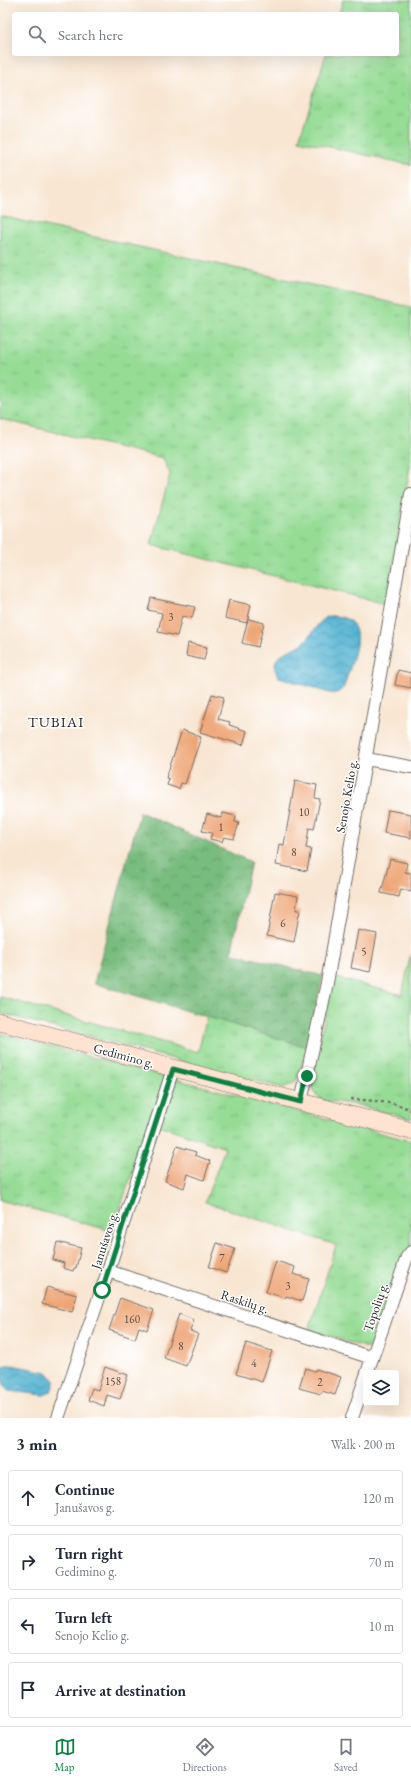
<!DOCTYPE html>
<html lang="en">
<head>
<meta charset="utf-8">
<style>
  :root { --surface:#fff; --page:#f6f6f7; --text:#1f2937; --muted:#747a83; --line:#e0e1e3; --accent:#0b8043 }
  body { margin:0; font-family:"EB Garamond",serif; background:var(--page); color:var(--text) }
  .controls { position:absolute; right:12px; bottom:12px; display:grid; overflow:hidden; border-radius:4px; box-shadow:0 4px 16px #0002 }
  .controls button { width:36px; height:36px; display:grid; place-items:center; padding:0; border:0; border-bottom:1px solid var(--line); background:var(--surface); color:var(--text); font:20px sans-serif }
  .stop { position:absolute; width:12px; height:12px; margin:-9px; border:3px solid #0b8043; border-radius:50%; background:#fff }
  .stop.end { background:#0b8043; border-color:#fff; box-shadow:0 1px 4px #0008 }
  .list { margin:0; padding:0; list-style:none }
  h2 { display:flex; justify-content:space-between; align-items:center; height:52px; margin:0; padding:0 16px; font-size:17px }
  h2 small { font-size:13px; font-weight:400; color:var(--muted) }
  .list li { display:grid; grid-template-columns:26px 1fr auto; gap:12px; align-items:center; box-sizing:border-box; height:56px; margin:0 8px 8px; padding:0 8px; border:1px solid var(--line); border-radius:4px }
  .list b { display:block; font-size:15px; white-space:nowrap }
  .list p { margin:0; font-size:13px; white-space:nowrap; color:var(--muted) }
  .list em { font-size:13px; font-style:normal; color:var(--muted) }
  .icon { flex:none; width:22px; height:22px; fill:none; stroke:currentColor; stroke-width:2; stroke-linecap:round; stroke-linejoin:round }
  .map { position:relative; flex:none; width:411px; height:1418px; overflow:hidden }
  .search { position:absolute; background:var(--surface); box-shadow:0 4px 16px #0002; left:12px; right:12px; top:12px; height:44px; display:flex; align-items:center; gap:10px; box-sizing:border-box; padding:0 14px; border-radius:4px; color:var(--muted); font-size:15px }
  .sheet { height:308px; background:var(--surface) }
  nav { display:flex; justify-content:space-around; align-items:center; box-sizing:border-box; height:56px; border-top:1px solid var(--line); background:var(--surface); font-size:11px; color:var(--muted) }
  nav a { display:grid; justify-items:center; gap:2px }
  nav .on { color:var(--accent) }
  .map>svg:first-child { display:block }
  .grass { fill:url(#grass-tufts); stroke:#608460 }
  .forest { fill:url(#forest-crowns); stroke:#527454 }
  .water { fill:url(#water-waves); stroke:#3e6f7e }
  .building { fill:#eea475 }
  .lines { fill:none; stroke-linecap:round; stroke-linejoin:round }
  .street-casing { stroke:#736c65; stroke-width:14 }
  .secondary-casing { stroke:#736c65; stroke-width:18 }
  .path { stroke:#736c65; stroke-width:2.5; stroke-dasharray:3 3; stroke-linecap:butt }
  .street { stroke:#fff; stroke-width:12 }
  .secondary { stroke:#fee3d1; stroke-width:17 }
  .route { stroke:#0b8043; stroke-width:5 }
  .labels { text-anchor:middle; stroke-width:3; stroke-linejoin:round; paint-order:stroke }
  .number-label { font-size:11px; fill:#5c493e }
  .street-label { font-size:13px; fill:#2b2b2b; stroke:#fff }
  .quarter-label { font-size:15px; letter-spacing:1px; fill:#2b2b2b; stroke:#fff }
</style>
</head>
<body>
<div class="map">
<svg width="411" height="1418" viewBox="0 0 411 1418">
  <defs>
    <pattern id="grass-tufts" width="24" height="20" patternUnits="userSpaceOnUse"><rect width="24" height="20" fill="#96dc95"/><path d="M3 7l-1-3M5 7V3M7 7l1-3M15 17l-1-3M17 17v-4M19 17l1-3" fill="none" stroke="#81bd81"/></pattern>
    <pattern id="forest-crowns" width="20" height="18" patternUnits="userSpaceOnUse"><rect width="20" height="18" fill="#78bc7e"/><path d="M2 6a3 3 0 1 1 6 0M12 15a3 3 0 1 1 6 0" fill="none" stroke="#639967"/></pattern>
    <pattern id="water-waves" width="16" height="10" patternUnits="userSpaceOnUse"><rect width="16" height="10" fill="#52b3d1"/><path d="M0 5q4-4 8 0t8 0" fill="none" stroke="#4492aa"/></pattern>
  </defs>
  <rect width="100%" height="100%" fill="#fff"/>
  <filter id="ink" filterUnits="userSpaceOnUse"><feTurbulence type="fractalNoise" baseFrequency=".025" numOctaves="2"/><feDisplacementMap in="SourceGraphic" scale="8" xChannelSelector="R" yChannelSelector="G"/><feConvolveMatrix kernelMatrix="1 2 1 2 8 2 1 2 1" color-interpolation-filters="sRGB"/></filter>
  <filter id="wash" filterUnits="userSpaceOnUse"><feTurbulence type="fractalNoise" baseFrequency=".012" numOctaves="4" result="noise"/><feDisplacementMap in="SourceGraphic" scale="16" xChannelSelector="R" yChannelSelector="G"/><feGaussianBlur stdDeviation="0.9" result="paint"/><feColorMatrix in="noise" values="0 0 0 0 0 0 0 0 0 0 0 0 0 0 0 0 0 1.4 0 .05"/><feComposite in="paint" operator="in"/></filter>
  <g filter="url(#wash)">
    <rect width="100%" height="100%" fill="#f8e6d2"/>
    <!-- grass -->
    <g class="grass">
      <polygon points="343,0 411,0 411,165 299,140 326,54 397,54 397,14 339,14"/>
      <polygon points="0,216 411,307 411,461 386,604 151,545 170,474 163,458 0,419"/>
      <polygon points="411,953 411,1119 353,1104 326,1101 316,1096 311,1083 333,977 402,995"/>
      <polygon points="0,997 198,1052 207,1016 307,1047 297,1079 294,1083 283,1088 0,1013"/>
      <polygon points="0,1033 411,1141 411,1252 370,1349 309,1330 336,1245 205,1202 225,1148 150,1122 112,1231 0,1200"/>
    </g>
    <!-- forest -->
    <polygon class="forest" points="140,812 251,862 231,953 323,976 307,1047 94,983"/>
    <!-- water -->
    <g class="water">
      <path d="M329,616C375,615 351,661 344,687C339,693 336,694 329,693L279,677C275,672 273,665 277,659C282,651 296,649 303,643C313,635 317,621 329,616Z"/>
      <path d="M12,1365L47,1372L55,1380L51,1392L44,1395L9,1391C1,1382 0,1377 3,1367Z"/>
    </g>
    <g id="blocks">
      <!-- building -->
      <g class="building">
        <polygon points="151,598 195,607 192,618 182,616 177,636 158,632 162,613 148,610"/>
        <polygon points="229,600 251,605 247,623 225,618"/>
        <polygon points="248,619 264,623 258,647 242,643"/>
        <polygon points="188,643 207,647 204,660 186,656"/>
        <polygon points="398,670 411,673 411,688 395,685"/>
        <polygon points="212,694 224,697 218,719 230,722 229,725 247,731 243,745 200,732"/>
        <polygon points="182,730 201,737 185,784 181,783 179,789 167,785 169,779 166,778"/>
        <polygon points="295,781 317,785 315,798 320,799 314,829 309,828 306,848 311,849 307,871 276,865 279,844 284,845"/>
        <polygon points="388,810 411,814 411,838 384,833"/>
        <polygon points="223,813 236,816 235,822 239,823 234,839 224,837 222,842 210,839 212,833 202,831 207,814 221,818"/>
        <polygon points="390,859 407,863 405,872 411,873 411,892 401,889 399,897 381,893"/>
        <polygon points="275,892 298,896 296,910 300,910 294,942 267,936"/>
        <polygon points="358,930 377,934 370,972 351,968"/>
        <polygon points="177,1146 196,1152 195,1155 210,1161 204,1180 188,1174 184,1188 165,1181"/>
        <polygon points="57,1242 81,1248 76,1268 74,1268 73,1271 63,1268 64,1263 53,1260"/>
        <polygon points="217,1243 235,1249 226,1273 209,1267"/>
        <polygon points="276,1261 295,1267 293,1274 309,1279 302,1301 286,1296 285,1298 266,1292"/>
        <polygon points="47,1287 77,1295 72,1312 42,1304"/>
        <polygon points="120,1298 154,1310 147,1330 139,1327 135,1339 109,1330"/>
        <polygon points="179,1314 194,1320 190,1331 198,1334 186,1366 164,1358"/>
        <polygon points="246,1343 272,1351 262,1382 236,1374"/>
        <polygon points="105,1367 128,1375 120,1399 107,1395 104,1406 88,1400 92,1388 98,1390"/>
        <polygon points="305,1368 315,1371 316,1369 341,1377 335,1395 322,1391 321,1394 299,1388"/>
      </g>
    </g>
  </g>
  <g filter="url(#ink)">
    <use href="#blocks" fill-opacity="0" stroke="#736c65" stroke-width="1"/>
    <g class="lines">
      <defs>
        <g id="street">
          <polyline points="366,759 411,767"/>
          <polyline points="301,1102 327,983 411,494"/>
          <polyline points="108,1271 372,1358"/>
          <polyline points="367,1373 407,1257 411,1252"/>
          <polyline points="58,1418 108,1271 173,1069"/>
          <polyline points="352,1418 366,1376"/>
        </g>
        <polyline id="secondary" points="0,1022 411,1131"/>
      </defs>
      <!-- street casing -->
      <use href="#street" class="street-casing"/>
      <!-- secondary casing -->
      <use href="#secondary" class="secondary-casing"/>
      <!-- path -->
      <path class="path" d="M351,1099C371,1101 393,1101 411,1110"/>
      <!-- street -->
      <use href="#street" class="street"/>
      <!-- secondary -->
      <use href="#secondary" class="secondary"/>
    </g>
  </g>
  <g class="lines" filter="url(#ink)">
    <!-- route -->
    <polyline class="route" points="102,1290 173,1069 301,1102 307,1076"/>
  </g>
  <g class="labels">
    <!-- number labels -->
    <g class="number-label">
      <text x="171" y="621">3</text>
      <text x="304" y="816">10</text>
      <text x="221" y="831">1</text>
      <text x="294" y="856">8</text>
      <text x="283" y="927">6</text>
      <text x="364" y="955">5</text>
      <text x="222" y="1262">7</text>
      <text x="288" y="1290">3</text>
      <text x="132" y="1323">160</text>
      <text x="181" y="1350">8</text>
      <text x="254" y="1367">4</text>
      <text x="113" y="1385">158</text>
      <text x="320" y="1386">2</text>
    </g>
    <!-- street labels -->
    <g class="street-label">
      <text transform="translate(346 796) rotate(-80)" y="5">Senojo Kelio g.</text>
      <text transform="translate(124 1055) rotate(15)" y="5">Gedimino g.</text>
      <text transform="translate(104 1240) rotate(-72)" y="5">Janušavos g.</text>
      <text transform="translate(245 1301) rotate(18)" y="5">Raskilų g.</text>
      <text transform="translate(375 1307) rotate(-71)" y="5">Topolių g.</text>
    </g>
    <!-- quarter labels -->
    <g class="quarter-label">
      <text x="56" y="727">TUBIAI</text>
    </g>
  </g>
</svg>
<div class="controls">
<button><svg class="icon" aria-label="layers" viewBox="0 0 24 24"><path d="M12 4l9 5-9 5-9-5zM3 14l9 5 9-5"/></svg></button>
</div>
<div class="stop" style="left:102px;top:1290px"></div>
<div class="stop end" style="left:307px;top:1076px"></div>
<div class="search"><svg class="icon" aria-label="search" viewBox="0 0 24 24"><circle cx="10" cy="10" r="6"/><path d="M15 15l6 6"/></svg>Search here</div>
</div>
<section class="sheet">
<h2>3 min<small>Walk · 200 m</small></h2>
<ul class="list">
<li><svg class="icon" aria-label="ahead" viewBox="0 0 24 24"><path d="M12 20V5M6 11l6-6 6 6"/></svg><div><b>Continue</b><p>Janušavos g.</p></div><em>120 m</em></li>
<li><svg class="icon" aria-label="right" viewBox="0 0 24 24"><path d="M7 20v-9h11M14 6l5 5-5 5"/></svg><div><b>Turn right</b><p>Gedimino g.</p></div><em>70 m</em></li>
<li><svg class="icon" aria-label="left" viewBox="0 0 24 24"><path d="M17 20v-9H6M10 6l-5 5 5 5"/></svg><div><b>Turn left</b><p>Senojo Kelio g.</p></div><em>10 m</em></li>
<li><svg class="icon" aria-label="arrive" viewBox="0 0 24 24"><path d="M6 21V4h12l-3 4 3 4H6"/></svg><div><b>Arrive at destination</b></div></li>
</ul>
</section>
<nav>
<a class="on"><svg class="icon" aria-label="map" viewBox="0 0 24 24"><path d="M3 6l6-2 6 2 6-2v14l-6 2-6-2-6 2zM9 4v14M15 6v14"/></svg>Map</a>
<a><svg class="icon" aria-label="directions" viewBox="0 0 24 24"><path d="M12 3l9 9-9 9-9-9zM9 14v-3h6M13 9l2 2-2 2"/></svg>Directions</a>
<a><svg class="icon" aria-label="saved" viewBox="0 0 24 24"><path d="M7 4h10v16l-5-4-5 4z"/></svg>Saved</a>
</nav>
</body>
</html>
